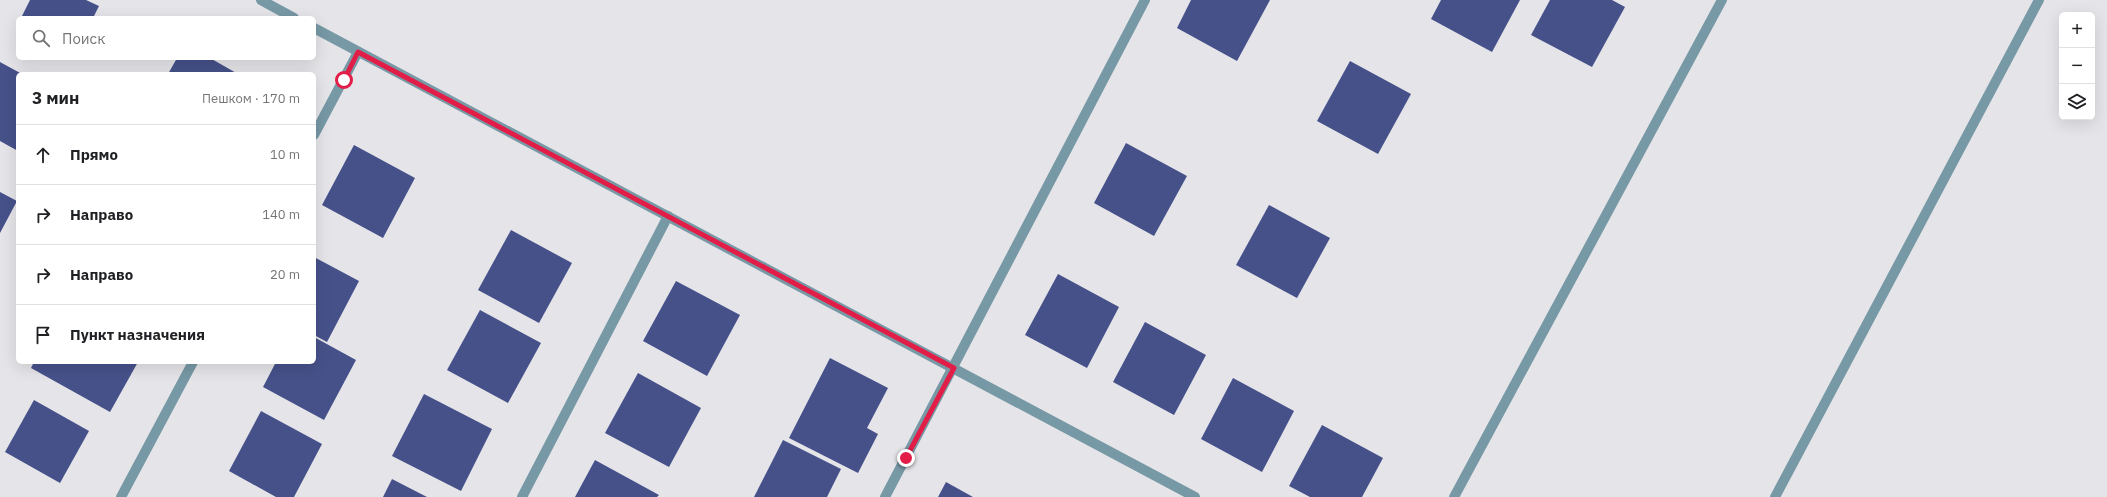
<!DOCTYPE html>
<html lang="ru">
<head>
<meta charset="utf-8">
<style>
  :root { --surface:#fff; --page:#f2f2f2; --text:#202124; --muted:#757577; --line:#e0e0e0 }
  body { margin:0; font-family:"IBM Plex Sans",sans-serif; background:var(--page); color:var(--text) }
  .controls { position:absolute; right:12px; top:12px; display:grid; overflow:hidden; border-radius:6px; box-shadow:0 4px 16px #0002 }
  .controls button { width:36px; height:36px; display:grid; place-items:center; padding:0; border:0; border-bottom:1px solid var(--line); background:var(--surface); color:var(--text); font:20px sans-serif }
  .stop { position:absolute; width:12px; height:12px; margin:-9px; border:3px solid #e11d48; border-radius:50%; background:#fff }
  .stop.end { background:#e11d48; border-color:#fff; box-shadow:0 1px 4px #0008 }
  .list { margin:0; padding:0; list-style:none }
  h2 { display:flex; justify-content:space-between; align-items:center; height:52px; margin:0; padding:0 16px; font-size:17px }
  h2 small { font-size:13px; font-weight:400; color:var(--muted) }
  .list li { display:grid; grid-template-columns:26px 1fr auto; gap:12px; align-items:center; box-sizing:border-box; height:60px; padding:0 16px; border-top:1px solid var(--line) }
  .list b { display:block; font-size:15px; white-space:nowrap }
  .list em { font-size:13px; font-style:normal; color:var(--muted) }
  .icon { flex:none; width:22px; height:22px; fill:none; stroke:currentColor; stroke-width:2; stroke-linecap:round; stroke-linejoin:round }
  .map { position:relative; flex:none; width:2107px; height:497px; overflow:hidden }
  .search { position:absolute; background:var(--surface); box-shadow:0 4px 16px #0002; left:16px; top:16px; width:300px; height:44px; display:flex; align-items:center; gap:10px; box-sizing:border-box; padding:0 14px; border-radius:6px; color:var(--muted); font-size:15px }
  .panel { position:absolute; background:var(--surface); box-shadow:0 4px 16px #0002; left:16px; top:72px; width:300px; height:292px; border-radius:6px }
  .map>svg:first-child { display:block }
  .building { fill:#46518a }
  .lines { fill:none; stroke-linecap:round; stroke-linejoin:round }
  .minor { stroke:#7798a5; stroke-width:10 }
  .route { stroke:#e11d48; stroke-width:5 }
</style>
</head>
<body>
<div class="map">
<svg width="2107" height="497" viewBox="0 0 2107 497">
  <rect width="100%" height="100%" fill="#e5e5e9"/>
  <!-- building -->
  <g class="building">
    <polygon points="30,0 86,0 99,6 93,18 21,18"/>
    <polygon points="1191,0 1270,0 1237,61 1177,28"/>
    <polygon points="1441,0 1520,0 1492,52 1431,19"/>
    <polygon points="1550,0 1612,0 1625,7 1592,67 1531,35"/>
    <polygon points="177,58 210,58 238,74 168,74"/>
    <polygon points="1350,61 1411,94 1378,154 1317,121"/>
    <polygon points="0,62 22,74 18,74 18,151 0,141"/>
    <polygon points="1126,143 1187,176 1154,236 1094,203"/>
    <polygon points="354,145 415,178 383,238 322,205"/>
    <polygon points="0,192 17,201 0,233"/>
    <polygon points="1269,205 1330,238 1297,298 1236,265"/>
    <polygon points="511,230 572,263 539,323 478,290"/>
    <polygon points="314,257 359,281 327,342 314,335"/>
    <polygon points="1058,274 1119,307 1087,368 1025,335"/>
    <polygon points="676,281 740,315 707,376 643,341"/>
    <polygon points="480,310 541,343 508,403 447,370"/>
    <polygon points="1145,322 1206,355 1174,415 1113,382"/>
    <polygon points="314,337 356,360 324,420 263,387 276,362 314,362"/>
    <polygon points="830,358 888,388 867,428 878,434 858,473 789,438"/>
    <polygon points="34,362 138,362 110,412 31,368"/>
    <polygon points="638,373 701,408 669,467 605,433"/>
    <polygon points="1233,378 1294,411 1262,472 1201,439"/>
    <polygon points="424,394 492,429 461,491 392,456"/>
    <polygon points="34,400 89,431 60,483 5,452"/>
    <polygon points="261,411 322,444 294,497 276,497 229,471"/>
    <polygon points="1322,425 1383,458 1362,497 1310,497 1289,486"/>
    <polygon points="783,440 841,469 827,497 754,497"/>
    <polygon points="595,460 659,495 657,497 575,497"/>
    <polygon points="392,479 427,497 383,497"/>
    <polygon points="946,482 973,497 938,497"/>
  </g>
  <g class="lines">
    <!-- minor -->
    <g class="minor">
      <polyline points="261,0 294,18"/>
      <polyline points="314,28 1195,497"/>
      <polyline points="314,135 358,52"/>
      <polyline points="121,497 193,362"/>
      <polyline points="522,497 668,216"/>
      <polyline points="885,497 1145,0"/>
      <polyline points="1454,497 1722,0"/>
      <polyline points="1775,497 2039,0"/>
    </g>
  </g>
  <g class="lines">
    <!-- route -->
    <polyline class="route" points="344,80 358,52 954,368 906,458"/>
  </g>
</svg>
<div class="controls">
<button>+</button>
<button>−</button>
<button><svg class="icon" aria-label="layers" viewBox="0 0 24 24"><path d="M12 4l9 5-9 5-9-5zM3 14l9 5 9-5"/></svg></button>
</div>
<div class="stop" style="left:344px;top:80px"></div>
<div class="stop end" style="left:906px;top:458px"></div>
<div class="search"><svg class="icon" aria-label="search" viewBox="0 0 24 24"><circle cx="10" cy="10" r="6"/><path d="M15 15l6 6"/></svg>Поиск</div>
<section class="panel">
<h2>3 мин<small>Пешком · 170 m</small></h2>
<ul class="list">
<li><svg class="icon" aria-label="ahead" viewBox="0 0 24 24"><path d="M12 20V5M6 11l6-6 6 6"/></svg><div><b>Прямо</b></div><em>10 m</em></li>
<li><svg class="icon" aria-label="right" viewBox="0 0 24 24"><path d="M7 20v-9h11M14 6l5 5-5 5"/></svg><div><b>Направо</b></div><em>140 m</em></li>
<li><svg class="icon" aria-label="right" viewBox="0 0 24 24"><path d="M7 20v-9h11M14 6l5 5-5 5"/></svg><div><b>Направо</b></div><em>20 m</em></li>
<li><svg class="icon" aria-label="arrive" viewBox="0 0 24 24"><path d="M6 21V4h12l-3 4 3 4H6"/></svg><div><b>Пункт назначения</b></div></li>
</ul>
</section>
</div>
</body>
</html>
